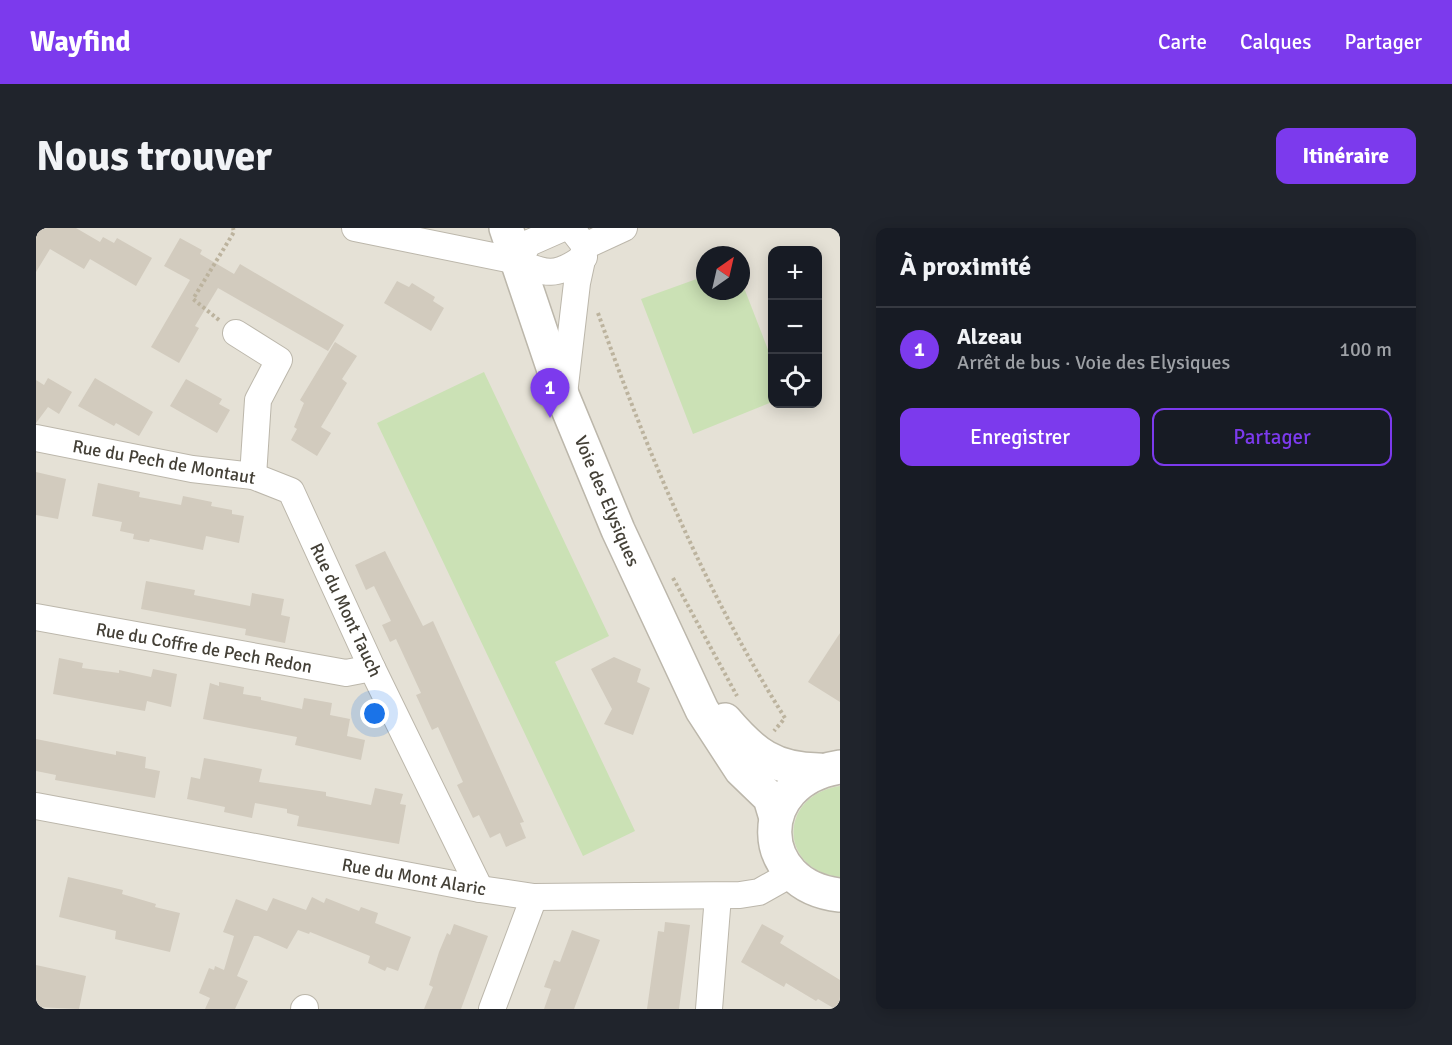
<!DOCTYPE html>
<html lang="fr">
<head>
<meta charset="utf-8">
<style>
  :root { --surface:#171b24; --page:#20242c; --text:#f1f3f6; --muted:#9ea1a6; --line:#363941; --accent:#7c3aed }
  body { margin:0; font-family:Signika,sans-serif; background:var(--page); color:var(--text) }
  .controls { position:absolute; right:18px; top:18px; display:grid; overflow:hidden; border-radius:12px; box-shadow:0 3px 15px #0003 }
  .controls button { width:54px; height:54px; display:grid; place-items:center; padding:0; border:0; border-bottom:2px solid var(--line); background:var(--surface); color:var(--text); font:30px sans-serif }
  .compass { position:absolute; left:660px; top:18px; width:54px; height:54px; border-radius:50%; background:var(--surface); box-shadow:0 3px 15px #0003; rotate:34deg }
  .you { position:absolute; left:339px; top:486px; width:21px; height:21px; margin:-15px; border:4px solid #fff; border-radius:50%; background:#1a73e8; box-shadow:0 0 0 9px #1a73e833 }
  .badge { display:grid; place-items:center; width:39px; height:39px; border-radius:50%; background:var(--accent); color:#fff; font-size:20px; font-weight:700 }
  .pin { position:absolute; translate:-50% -50px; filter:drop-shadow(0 2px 3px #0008) }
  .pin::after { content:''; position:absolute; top:32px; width:21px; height:18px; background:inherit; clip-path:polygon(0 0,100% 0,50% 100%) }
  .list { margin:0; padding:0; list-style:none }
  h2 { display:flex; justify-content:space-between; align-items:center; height:78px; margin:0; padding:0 24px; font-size:26px }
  h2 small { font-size:20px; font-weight:400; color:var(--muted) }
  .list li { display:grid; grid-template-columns:39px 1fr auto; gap:18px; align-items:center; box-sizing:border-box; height:84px; padding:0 24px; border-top:2px solid var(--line) }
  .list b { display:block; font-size:22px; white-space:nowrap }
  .list p { margin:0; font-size:20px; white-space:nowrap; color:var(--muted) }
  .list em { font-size:20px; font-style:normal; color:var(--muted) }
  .actions { display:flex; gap:12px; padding:18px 24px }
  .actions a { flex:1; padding:14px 0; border:2px solid var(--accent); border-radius:12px; text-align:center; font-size:21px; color:var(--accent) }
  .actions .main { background:var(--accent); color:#fff }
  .icon { flex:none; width:33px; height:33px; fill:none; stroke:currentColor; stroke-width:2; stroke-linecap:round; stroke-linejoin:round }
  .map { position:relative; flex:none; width:804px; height:781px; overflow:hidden; border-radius:12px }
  header { display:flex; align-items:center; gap:36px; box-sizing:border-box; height:84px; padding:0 30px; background:var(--accent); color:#fff }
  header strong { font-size:28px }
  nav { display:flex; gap:33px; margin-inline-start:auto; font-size:21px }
  .intro { display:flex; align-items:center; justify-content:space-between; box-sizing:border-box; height:144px; padding:0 36px }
  h1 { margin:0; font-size:42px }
  .button { padding:15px 27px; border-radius:12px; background:var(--accent); color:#fff; font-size:21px; font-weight:700 }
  main { display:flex; gap:36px; padding:0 36px }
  aside { flex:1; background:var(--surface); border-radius:12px; box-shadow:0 3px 15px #0003 }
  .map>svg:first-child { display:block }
  .residential { fill:#e5e1d6; fill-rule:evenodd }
  .green { fill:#cbe1b5 }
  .building { fill:#d2cbbe }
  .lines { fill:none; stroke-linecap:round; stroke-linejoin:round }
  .minor-casing { stroke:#bcb7ab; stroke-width:28 }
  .tertiary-casing { stroke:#bcb7ab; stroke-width:36 }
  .path { stroke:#bcb39e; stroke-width:4; stroke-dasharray:3 3; stroke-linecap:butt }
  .minor { stroke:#fff; stroke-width:26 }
  .tertiary { stroke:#fff; stroke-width:33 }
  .labels { text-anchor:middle; stroke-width:6; stroke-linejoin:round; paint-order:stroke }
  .street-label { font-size:18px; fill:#444037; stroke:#fff }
</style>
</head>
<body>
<header>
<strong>Wayfind</strong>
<nav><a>Carte</a><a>Calques</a><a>Partager</a></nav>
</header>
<div class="intro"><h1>Nous trouver</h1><a class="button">Itinéraire</a></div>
<main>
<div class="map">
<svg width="804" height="781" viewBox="0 0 804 781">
  <rect width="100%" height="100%" fill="#f2efe8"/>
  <!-- residential -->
  <path class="residential" d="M0,0H804V781H0ZM736,22H782V176H736ZM669,27H705V63H669Z"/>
  <!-- green -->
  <g class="green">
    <polygon points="669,48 669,63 705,63 705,52 736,132 736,174 657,206 605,71"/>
    <polygon points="448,144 573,408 519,434 599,603 547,628 341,195"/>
    <path d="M804,558V649C742,642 742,567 804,558Z"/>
  </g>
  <!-- building -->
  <g class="building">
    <polygon points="0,0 40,0 64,14 67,9 78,15 81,10 116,30 100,58 54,31 48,41 14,21 0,44"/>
    <polygon points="144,10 166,22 164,26 198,46 204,36 308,97 292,123 182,60 159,98 163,100 143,135 115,119 154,52 128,38"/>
    <polygon points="361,53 373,59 376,55 399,69 397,73 408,80 395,103 348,75"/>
    <polygon points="299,114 321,128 306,151 311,155 285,199 295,205 281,228 255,212 261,201 258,199 268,175 264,172"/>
    <polygon points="12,150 36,164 23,186 12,179 0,195 0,152 8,157"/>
    <polygon points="59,150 117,184 103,208 80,195 78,198 42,178"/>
    <polygon points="150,151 186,171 183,176 194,182 181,205 134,178"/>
    <polygon points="0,244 30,251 22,291 0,287"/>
    <polygon points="62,255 104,264 103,269 145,277 147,268 176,274 175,278 196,282 196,286 208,288 203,315 170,308 167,322 114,311 113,314 97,311 98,306 84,303 86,294 56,288"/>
    <polygon points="349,323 387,398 397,393 488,594 484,595 490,610 470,619 464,605 454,610 443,587 437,590 421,557 427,554 402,499 396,502 380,467 385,465 360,411 354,414 346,397 355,393 338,358 330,362 319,337"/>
    <polygon points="110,353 159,362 158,367 214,378 216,365 248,371 245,387 254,389 249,415 209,407 210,401 105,381"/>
    <polygon points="804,405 804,474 772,454"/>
    <polygon points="578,429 605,441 601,454 614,460 597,507 568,496 576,481 555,441"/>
    <polygon points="23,430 47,435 46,440 83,445 83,442 115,449 117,441 141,446 135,479 111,473 109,483 17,466"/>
    <polygon points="183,454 208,459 207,466 225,469 225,472 266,481 268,470 296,475 294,487 314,491 311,508 329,512 325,532 259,517 261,509 167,491 174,455 183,458"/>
    <polygon points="0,511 80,527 80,523 110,529 109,540 124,543 119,570 19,552 20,547 0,543"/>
    <polygon points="168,530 226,541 223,554 290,564 290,568 335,577 339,560 367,566 364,576 370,577 363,616 261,598 263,588 251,585 251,581 219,575 216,590 188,584 189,579 151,571 155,549 164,551"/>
    <polygon points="32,649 87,662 86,666 120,676 119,679 144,685 134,724 79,711 80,703 23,689"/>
    <polygon points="276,669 288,675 290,670 323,683 325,679 342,685 339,695 375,709 362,743 351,739 349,743 332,735 334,728 274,704 273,706 262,702 251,721 222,708 218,708 201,748 212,753 199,781 169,781 174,770 163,765 173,740 178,742 179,738 188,742 198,708 187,704 200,671 231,683 237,670 270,682"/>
    <polygon points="629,694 654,697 643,781 611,781 622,703 628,704"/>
    <polygon points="418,696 452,708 425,781 388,781 397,759 393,757 403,724 411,705 414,707"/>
    <polygon points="726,696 748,708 744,715 804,752 804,781 799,781 782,771 780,773 750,755 748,759 705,734"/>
    <polygon points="536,702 564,712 538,781 508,781 515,761 508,759 518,732 524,734"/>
    <polygon points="0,737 50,748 43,781 0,779"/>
  </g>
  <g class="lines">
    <defs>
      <g id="minor">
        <path d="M319,0L481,33C509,47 521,49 548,29"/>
        <polyline points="549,18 588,0"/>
        <polyline points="481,33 493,15 527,0"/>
        <polyline points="200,105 243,132 222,172 217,248"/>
        <polyline points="528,166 541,55 549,18 535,0"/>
        <polyline points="0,210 156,241 217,248 255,263 336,440 444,661"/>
        <polyline points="0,389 310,445 336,440"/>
        <polyline points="0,578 444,661 498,669 704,667 723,664 755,646"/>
        <polyline points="268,781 269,780"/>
        <polyline points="456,781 498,669"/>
        <polyline points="673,781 682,668"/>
      </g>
      <g id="tertiary">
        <polyline points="470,0 527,169 582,302 666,482 705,542 734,570 740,590"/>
        <path d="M689,492C717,525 738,542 783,542"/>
        <path d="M804,539C715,553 719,658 804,667"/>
      </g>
    </defs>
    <!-- minor casing -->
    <use href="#minor" class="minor-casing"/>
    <!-- tertiary casing -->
    <use href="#tertiary" class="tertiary-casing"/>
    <!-- path -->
    <g class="path">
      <path d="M562,85C612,226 669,363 749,490L738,503"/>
      <polyline points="183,92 157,71 198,4 197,0"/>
      <polyline points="637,350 701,468"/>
    </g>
    <!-- minor -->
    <use href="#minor" class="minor"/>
    <!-- tertiary -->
    <use href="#tertiary" class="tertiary"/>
  </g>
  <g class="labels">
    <!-- street labels -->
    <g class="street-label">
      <text transform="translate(128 234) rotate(10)" y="6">Rue du Pech de Montaut</text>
      <text transform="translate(571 273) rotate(67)" y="6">Voie des Elysiques</text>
      <text transform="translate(310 382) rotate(65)" y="6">Rue du Mont Tauch</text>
      <text transform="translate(168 420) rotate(10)" y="6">Rue du Coffre de Pech Redon</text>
      <text transform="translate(378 649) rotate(10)" y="6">Rue du Mont Alaric</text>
    </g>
  </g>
</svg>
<div class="controls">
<button>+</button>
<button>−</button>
<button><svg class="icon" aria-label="locate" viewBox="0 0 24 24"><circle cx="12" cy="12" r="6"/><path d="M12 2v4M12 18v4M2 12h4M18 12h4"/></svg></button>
</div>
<svg class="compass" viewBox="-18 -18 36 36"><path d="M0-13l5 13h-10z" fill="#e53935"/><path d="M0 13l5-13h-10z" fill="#9ea1a6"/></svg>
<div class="you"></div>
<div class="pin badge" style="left:514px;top:190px">1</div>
</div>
<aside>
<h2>À proximité<small></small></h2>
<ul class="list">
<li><span class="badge">1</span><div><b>Alzeau</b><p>Arrêt de bus · Voie des Elysiques</p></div><em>100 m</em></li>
</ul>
<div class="actions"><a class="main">Enregistrer</a><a>Partager</a></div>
</aside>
</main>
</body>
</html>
